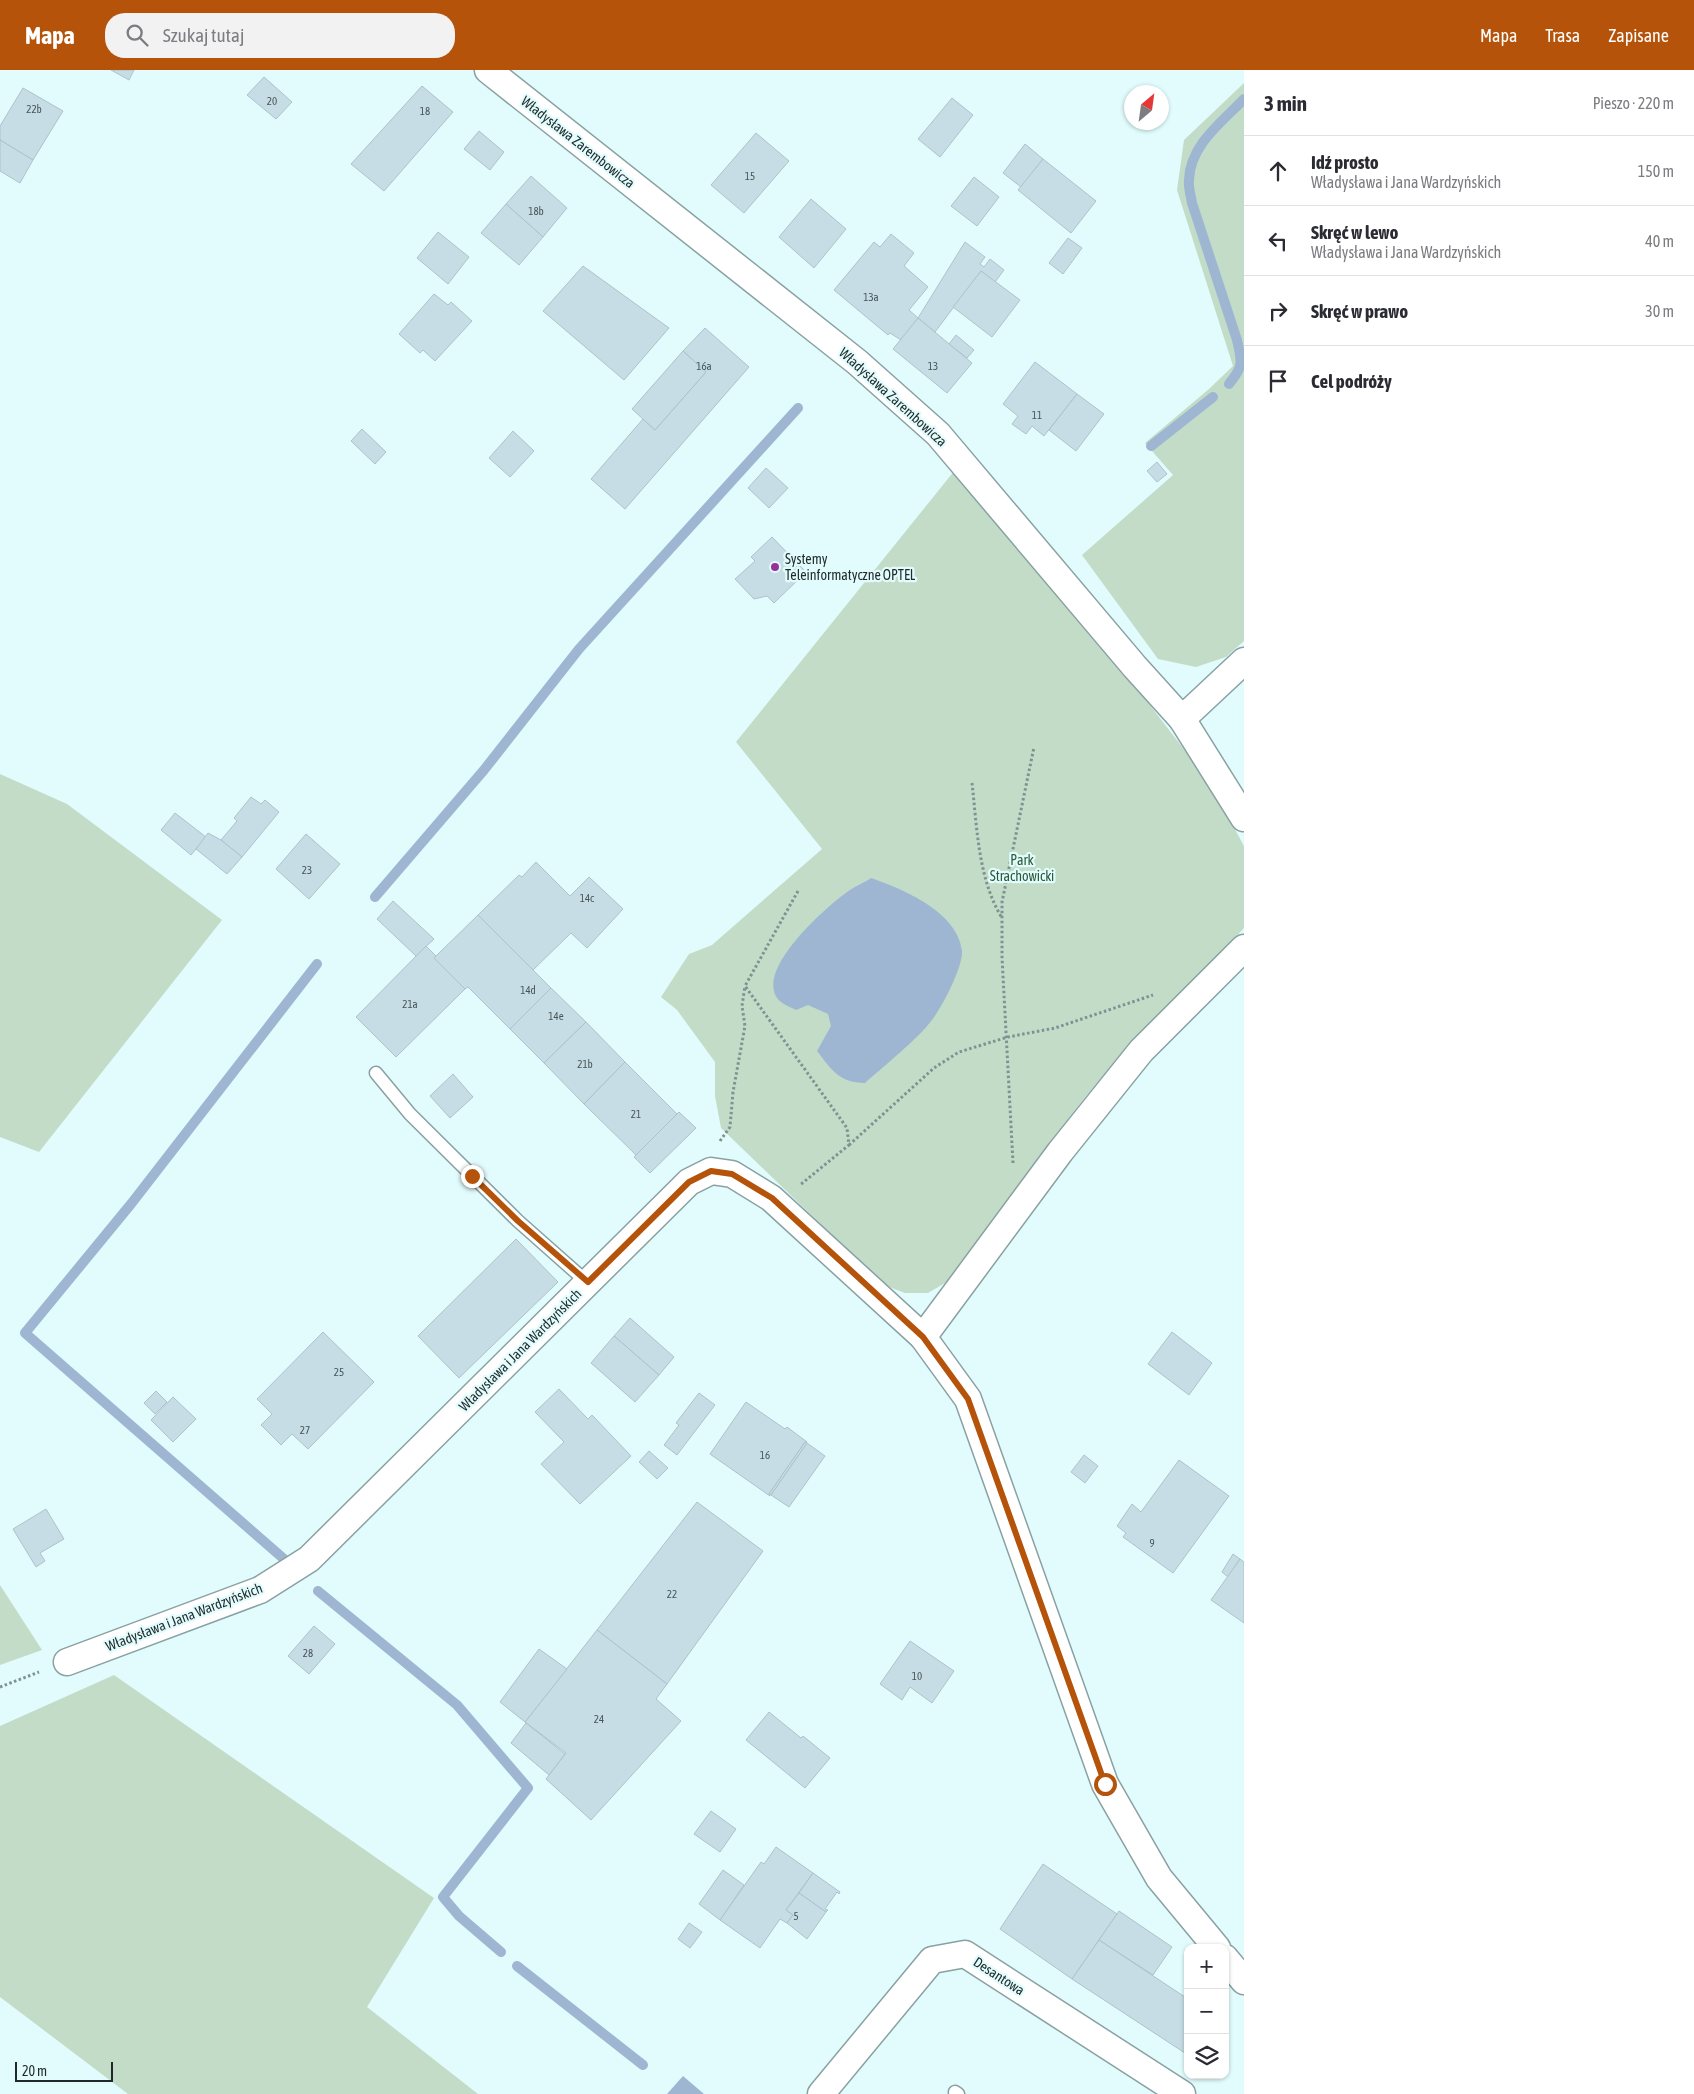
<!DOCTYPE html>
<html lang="pl">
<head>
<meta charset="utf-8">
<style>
  :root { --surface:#fff; --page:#f2f2f3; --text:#2b2b33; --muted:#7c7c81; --line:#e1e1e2; --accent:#b45309 }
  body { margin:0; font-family:"Asap Condensed",sans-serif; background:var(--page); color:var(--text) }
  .controls { position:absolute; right:15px; bottom:15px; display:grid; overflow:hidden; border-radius:10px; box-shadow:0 1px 4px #0004 }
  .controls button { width:45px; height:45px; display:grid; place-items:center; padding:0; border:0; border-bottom:1px solid var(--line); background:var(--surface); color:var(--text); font:25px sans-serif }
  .compass { position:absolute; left:1124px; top:15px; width:45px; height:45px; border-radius:50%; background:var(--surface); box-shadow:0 1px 4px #0004; rotate:29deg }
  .scale { position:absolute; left:15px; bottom:12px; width:98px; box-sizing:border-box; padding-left:5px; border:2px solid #1f2929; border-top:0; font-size:14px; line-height:18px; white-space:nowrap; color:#1f2929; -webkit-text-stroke:4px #e2fcfd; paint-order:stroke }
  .stop { position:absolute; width:15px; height:15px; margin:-11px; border:4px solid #b45309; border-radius:50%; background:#fff }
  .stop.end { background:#b45309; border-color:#fff; box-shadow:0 1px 5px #0008 }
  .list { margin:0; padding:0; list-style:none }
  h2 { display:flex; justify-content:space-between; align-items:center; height:65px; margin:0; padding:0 20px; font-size:21px }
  h2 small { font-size:16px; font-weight:400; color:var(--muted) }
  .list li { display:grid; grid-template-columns:32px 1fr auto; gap:15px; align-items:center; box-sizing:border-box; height:70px; padding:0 20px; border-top:1px solid var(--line) }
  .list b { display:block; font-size:19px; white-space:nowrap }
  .list p { margin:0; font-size:16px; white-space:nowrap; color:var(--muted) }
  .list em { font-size:16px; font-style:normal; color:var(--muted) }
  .icon { flex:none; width:28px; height:28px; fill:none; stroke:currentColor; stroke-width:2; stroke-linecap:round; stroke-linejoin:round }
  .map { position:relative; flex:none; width:1244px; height:2024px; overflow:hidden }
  header { display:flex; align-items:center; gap:30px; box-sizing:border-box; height:70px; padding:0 25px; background:var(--accent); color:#fff }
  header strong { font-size:24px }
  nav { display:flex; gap:28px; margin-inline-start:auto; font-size:18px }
  .search { width:350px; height:45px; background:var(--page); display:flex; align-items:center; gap:12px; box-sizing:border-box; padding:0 18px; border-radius:20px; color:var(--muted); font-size:19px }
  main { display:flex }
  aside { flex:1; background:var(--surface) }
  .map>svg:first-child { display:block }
  .green { fill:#c3dcc8 }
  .water { fill:#9eb6d2 }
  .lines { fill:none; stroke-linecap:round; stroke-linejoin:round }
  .stream { stroke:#9eb6d2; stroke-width:10 }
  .building { fill:#c7dde6; stroke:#adc2cb }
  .service-casing { stroke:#89a1a3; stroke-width:15 }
  .minor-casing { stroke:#89a1a3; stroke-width:29 }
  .path { stroke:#7f9192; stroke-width:3; stroke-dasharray:2.5 2.5; stroke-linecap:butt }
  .service { stroke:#fff; stroke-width:12 }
  .minor { stroke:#fff; stroke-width:26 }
  .route { stroke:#b45309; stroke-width:6 }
  .poi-dot { fill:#953197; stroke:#e2fcfd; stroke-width:2 }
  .labels { text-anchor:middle; stroke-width:4.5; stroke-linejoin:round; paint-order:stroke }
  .number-label { font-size:11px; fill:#495658 }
  .street-label { font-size:14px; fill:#1f2929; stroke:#e2fcfd }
  .poi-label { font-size:14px; fill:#1f2929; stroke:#e2fcfd; text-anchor:start }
  .park-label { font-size:14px; fill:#2b5a38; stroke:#e2fcfd }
</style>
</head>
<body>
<header>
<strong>Mapa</strong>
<div class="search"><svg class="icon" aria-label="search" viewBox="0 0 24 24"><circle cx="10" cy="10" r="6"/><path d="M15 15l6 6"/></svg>Szukaj tutaj</div>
<nav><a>Mapa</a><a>Trasa</a><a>Zapisane</a></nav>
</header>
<main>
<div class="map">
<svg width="1244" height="2024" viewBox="0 0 1244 2024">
  <rect width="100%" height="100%" fill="#e2fcfd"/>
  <!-- green -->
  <g class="green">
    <polygon points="1244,13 1244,571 1226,587 1196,597 1158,589 1082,485 1173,405 1145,373 1209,319 1233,296 1177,120 1184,70"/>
    <polygon points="955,400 1108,581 1190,687 1225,741 1244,776 1244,858 1212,893 1135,968 1086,1026 1051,1071 959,1205 928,1223 905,1223 884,1215 721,1058 715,1026 715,992 677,940 661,927 689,884 712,875 822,779 736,672"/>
    <polygon points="0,704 67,734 222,850 39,1082 0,1067"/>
    <polygon points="0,1515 42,1580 0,1595"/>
    <polygon points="114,1605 434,1828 367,1937 478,2024 128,2024 0,1927 0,1656"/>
  </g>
  <!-- water -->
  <g class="water">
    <path d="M871,808C903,819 958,842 962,881C963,897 942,937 932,950C917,970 885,995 865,1013C839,1013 831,999 817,981L831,956L828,944L808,935L796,940C790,937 780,933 777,928C757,898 825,838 847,822C855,816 864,813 871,808Z"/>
    <polygon points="683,2006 704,2024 667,2024"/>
  </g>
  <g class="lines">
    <!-- stream -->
    <g class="stream">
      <path d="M1229,314C1244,296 1242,292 1237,270L1192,133C1191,126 1188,117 1189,110C1190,75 1222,52 1244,29"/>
      <polyline points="1151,376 1213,327"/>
      <polyline points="375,827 484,700 579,579 798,338"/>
      <polyline points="284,1489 25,1263 131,1134 317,894"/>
      <polyline points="318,1521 457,1635 528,1718 443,1827 459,1846 501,1882"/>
      <polyline points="517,1896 643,1995"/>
    </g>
  </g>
  <!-- building -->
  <g class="building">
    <polygon points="111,0 134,0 129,10"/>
    <polygon points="264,7 292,32 276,49 247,25"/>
    <polygon points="422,16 453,42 384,121 351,94"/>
    <polygon points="23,18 63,41 33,90 0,70 0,56"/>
    <polygon points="952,28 973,45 940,87 918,69"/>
    <polygon points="479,61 504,82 490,100 464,79"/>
    <polygon points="756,63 789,91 744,143 711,115"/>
    <polygon points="0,70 33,90 20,113 0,101"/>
    <polygon points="1025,74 1043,89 1021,117 1003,103"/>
    <polygon points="1043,89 1096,131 1071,163 1018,120"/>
    <polygon points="531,106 567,138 543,167 506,134"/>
    <polygon points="974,107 999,127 977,156 951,136"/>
    <polygon points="811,129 846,159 814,198 779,167"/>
    <polygon points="506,134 543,167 519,195 481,163"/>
    <polygon points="438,162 469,187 448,214 417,188"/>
    <polygon points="891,164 914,183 904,196 928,217 909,240 918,248 901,270 890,263 888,265 834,220 874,172 880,177"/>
    <polygon points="1068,168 1082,178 1063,204 1049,193"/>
    <polygon points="965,172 985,187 980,194 984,197 990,189 1004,200 995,212 981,201 935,262 918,248"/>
    <polygon points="583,196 669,258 624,310 543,241"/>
    <polygon points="981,201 1020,230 992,267 953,237"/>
    <polygon points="434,224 448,235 451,232 472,251 435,291 423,280 420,283 399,264"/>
    <polygon points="918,248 972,293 947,323 893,279"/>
    <polygon points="705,258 749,297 625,439 591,409 643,349 655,360 706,302 683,281"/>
    <polygon points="956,265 974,280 967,288 949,274"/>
    <polygon points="683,281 706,302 655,360 632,339"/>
    <polygon points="1035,292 1077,324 1044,366 1032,356 1026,364 1012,354 1018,346 1003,334"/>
    <polygon points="1077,324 1104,344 1076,381 1049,360"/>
    <polygon points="362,359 386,382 375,394 351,371"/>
    <polygon points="513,361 534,381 510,407 489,388"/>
    <polygon points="1157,392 1167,404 1157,412 1147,401"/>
    <polygon points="766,398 788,418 769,438 748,418"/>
    <polygon points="772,467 806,502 774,533 767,526 754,529 735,509 755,491 751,487"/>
    <polygon points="251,727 261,734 265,730 279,742 242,787 221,770 237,751 234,748"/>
    <polygon points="175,743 206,767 191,785 161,760"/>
    <polygon points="208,763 221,770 242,787 227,804 196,779"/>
    <polygon points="306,764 340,794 309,829 276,799"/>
    <polygon points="536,792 570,826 589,807 623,839 587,878 571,863 533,900 478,845 519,805 522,807"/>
    <polygon points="393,831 434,869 416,886 377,849"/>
    <polygon points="478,845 551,918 510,959 468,917 465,919 434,888"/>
    <polygon points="426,876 436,886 434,888 465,919 396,987 356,947"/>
    <polygon points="551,918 586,952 544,993 510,959"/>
    <polygon points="586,952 625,992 584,1034 544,993"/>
    <polygon points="625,992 677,1044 636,1085 584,1034"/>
    <polygon points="453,1004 473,1027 450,1048 430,1026"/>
    <polygon points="679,1042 696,1058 650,1103 634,1087"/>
    <polygon points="516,1169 558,1212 459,1308 418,1266"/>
    <polygon points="630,1248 674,1287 659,1305 614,1266"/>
    <polygon points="323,1262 374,1312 308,1379 292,1364 281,1375 261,1355 272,1344 257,1329"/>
    <polygon points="1172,1262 1212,1293 1189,1325 1148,1294"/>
    <polygon points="614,1266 659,1305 635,1332 591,1293"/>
    <polygon points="559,1319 588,1349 592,1345 631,1386 580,1434 541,1394 564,1372 535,1342"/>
    <polygon points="156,1321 167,1332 155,1344 144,1333"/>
    <polygon points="699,1323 715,1335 677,1385 664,1375 679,1355 676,1353"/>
    <polygon points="173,1327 196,1349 173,1372 151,1350"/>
    <polygon points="746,1332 785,1359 787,1357 807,1372 805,1372 769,1424 770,1426 710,1384"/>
    <polygon points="805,1372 807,1373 771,1425 769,1424"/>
    <polygon points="807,1373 825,1386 789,1437 771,1425"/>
    <polygon points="649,1381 668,1398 657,1409 639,1392"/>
    <polygon points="1084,1385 1098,1396 1085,1413 1071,1402"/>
    <polygon points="1179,1390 1229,1426 1173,1503 1123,1467 1126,1463 1117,1456 1132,1434 1141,1442"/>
    <polygon points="697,1432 763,1481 667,1614 597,1560"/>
    <polygon points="46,1439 64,1469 40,1483 45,1491 36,1497 13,1459"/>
    <polygon points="1233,1484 1240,1489 1228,1507 1222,1502"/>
    <polygon points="1240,1489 1244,1492 1244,1553 1211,1530"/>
    <polygon points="314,1556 335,1574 309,1604 288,1586"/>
    <polygon points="597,1560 667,1614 656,1629 681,1651 591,1750 546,1709 566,1683 525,1652"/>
    <polygon points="910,1571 954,1601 932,1633 910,1617 902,1630 880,1614"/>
    <polygon points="539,1579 567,1599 525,1652 500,1632"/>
    <polygon points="769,1642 801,1668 803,1666 830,1688 805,1718 746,1670"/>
    <polygon points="526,1653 565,1684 549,1705 511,1673"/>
    <polygon points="711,1741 736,1759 720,1782 694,1764"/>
    <polygon points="776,1777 813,1803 786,1840 793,1845 787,1853 780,1849 760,1878 720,1850 761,1792 764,1794"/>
    <polygon points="1043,1794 1117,1844 1072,1909 1000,1859"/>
    <polygon points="723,1800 744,1815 720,1850 699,1834"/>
    <polygon points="813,1803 840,1822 839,1824 837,1822 825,1839 828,1840 826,1842 799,1823"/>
    <polygon points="799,1823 826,1842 807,1869 787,1853 793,1845 786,1840"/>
    <polygon points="1119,1841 1172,1877 1153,1905 1099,1870"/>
    <polygon points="689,1853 702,1862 690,1878 678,1869"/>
    <polygon points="1099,1870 1188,1929 1188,1985 1072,1909"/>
  </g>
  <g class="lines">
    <defs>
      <g id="service">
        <polyline points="376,1003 410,1044 518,1151 588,1213"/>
        <polyline points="955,2022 958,2024"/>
      </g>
      <g id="minor">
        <polyline points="488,0 857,292 938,364 1135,597 1182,649 1244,748"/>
        <polyline points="1182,649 1244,591"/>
        <polyline points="923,1267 1060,1082 1141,981 1244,878"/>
        <polyline points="67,1592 260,1520 309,1489 689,1112 711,1101 732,1104 771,1128 923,1267 968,1329 1105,1714 1159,1808 1217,1878"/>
        <polyline points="1225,1888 1244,1911"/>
        <polyline points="821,2024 932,1890 965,1884 1182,2024"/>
      </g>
    </defs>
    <!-- service casing -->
    <use href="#service" class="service-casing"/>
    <!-- minor casing -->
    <use href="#minor" class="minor-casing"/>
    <!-- path -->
    <g class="path">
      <path d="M972,713C977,757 978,809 1002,848"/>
      <polyline points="798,821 745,916 847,1058 849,1075 800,1115"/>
      <polyline points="720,1071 730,1057 733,1022 745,956 742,936 745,916"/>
      <polyline points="849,1075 934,998 959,982 1008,967 1055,958 1153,925"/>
      <polyline points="1013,1093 1002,887 1002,832 1034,677"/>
      <polyline points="0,1617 39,1602"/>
    </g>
    <!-- service -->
    <use href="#service" class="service"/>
    <!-- minor -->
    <use href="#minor" class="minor"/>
  </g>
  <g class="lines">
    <!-- route -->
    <polyline class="route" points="472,1106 518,1151 588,1212 689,1112 711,1101 732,1104 772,1128 923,1267 968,1329 1105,1714"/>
  </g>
  <!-- markers -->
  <circle class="poi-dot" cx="775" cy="497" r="5"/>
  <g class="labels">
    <!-- number labels -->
    <g class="number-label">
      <text x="272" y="35">20</text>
      <text x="34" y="43">22b</text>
      <text x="425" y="45">18</text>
      <text x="750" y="110">15</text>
      <text x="536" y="145">18b</text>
      <text x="871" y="231">13a</text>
      <text x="704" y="300">16a</text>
      <text x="933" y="300">13</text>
      <text x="1037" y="349">11</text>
      <text x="307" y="804">23</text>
      <text x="587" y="832">14c</text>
      <text x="528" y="924">14d</text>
      <text x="410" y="938">21a</text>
      <text x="556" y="950">14e</text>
      <text x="585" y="998">21b</text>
      <text x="636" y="1048">21</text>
      <text x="339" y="1306">25</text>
      <text x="305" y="1364">27</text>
      <text x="765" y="1389">16</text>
      <text x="1152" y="1477">9</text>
      <text x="672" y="1528">22</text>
      <text x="308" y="1587">28</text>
      <text x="917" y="1610">10</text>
      <text x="599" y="1653">24</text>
      <text x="796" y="1850">5</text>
    </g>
    <!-- street labels -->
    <g class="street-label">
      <text transform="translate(578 72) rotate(38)" y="5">Władysława Zarembowicza</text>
      <text transform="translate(893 327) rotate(42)" y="5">Władysława Zarembowicza</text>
      <text transform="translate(520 1280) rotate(-45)" y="5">Władysława i Jana Wardzyńskich</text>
      <text transform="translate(184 1547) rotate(-21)" y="5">Władysława i Jana Wardzyńskich</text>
      <text transform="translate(999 1906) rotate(33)" y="5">Desantowa</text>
    </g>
    <!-- poi labels -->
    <g class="poi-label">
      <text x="785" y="494">Systemy<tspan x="785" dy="16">Teleinformatyczne OPTEL</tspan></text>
    </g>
    <!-- park labels -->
    <g class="park-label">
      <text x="1022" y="795">Park<tspan x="1022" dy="16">Strachowicki</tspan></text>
    </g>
  </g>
</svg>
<div class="controls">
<button>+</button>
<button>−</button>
<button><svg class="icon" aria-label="layers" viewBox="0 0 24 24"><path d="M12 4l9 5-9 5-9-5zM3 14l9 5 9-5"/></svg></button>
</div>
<svg class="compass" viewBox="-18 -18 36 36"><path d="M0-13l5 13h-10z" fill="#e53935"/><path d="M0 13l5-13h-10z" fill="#7c7c81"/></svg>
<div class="scale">20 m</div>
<div class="stop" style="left:1105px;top:1714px"></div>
<div class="stop end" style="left:472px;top:1106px"></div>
</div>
<aside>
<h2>3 min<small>Pieszo · 220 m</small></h2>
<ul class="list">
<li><svg class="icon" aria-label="ahead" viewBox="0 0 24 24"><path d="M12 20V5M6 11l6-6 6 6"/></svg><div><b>Idź prosto</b><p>Władysława i Jana Wardzyńskich</p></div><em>150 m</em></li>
<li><svg class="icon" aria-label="left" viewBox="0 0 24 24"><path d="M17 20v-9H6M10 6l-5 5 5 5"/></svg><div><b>Skręć w lewo</b><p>Władysława i Jana Wardzyńskich</p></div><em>40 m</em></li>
<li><svg class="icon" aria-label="right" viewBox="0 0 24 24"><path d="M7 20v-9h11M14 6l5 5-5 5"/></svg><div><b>Skręć w prawo</b></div><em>30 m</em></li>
<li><svg class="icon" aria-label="arrive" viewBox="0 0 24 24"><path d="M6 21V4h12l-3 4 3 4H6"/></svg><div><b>Cel podróży</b></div></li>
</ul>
</aside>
</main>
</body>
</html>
